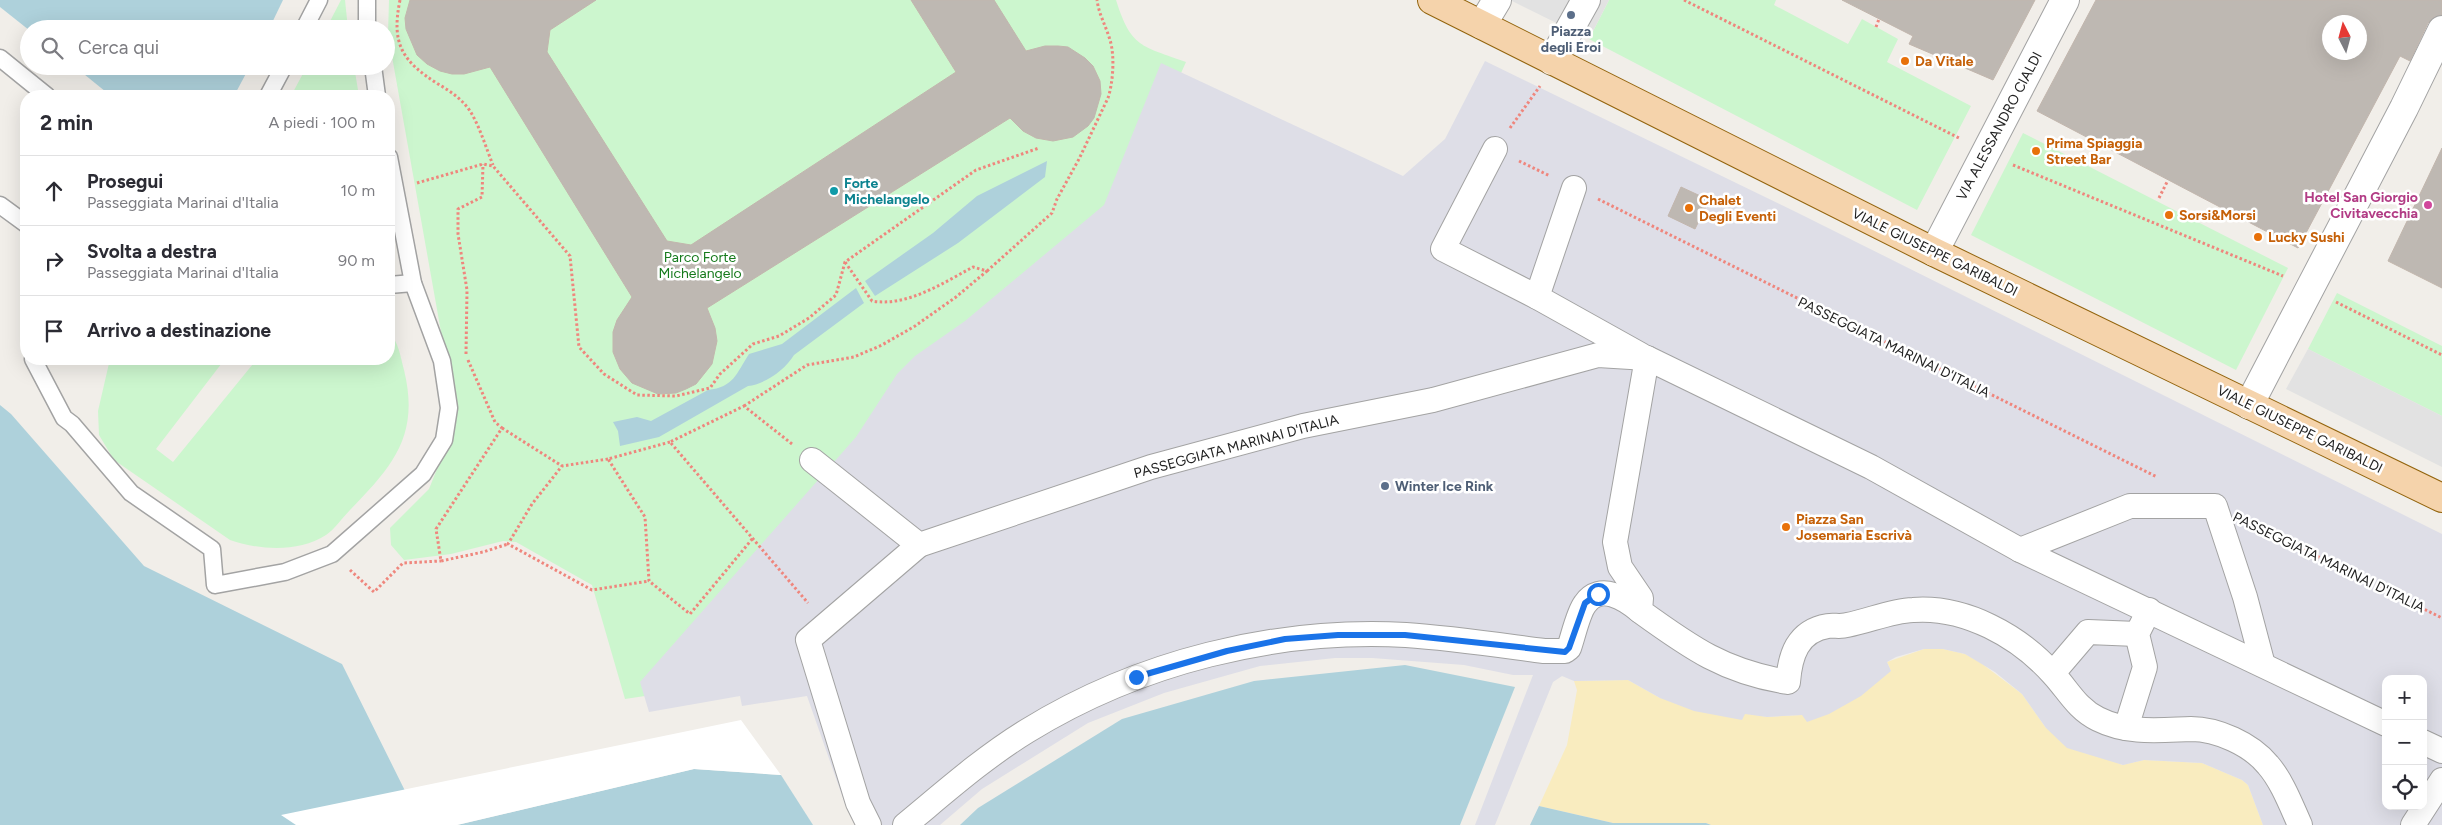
<!DOCTYPE html>
<html lang="it">
<head>
<meta charset="utf-8">
<style>
  :root { --surface:#fff; --page:#f7f7f7; --text:#2b2b33; --muted:#7c7c81; --line:#e1e1e2 }
  body { margin:0; font-family:Figtree,sans-serif; background:var(--page); color:var(--text) }
  .controls { position:absolute; right:15px; bottom:15px; display:grid; overflow:hidden; border-radius:10px; box-shadow:0 5px 20px #0002 }
  .controls button { width:45px; height:45px; display:grid; place-items:center; padding:0; border:0; border-bottom:1px solid var(--line); background:var(--surface); color:var(--text); font:25px sans-serif }
  .compass { position:absolute; left:2322px; top:15px; width:45px; height:45px; border-radius:50%; background:var(--surface); box-shadow:0 5px 20px #0002; rotate:354deg }
  .stop { position:absolute; width:15px; height:15px; margin:-11px; border:4px solid #1a73e8; border-radius:50%; background:#fff }
  .stop.end { background:#1a73e8; border-color:#fff; box-shadow:0 1px 5px #0008 }
  .list { margin:0; padding:0; list-style:none }
  h2 { display:flex; justify-content:space-between; align-items:center; height:65px; margin:0; padding:0 20px; font-size:21px }
  h2 small { font-size:16px; font-weight:400; color:var(--muted) }
  .list li { display:grid; grid-template-columns:32px 1fr auto; gap:15px; align-items:center; box-sizing:border-box; height:70px; padding:0 20px; border-top:1px solid var(--line) }
  .list b { display:block; font-size:19px; white-space:nowrap }
  .list p { margin:0; font-size:16px; white-space:nowrap; color:var(--muted) }
  .list em { font-size:16px; font-style:normal; color:var(--muted) }
  .icon { flex:none; width:28px; height:28px; fill:none; stroke:currentColor; stroke-width:2; stroke-linecap:round; stroke-linejoin:round }
  .map { position:relative; flex:none; width:2442px; height:825px; overflow:hidden }
  .search { position:absolute; background:var(--surface); box-shadow:0 5px 20px #0002; left:20px; top:20px; width:375px; height:55px; display:flex; align-items:center; gap:12px; box-sizing:border-box; padding:0 18px; border-radius:28px; color:var(--muted); font-size:19px }
  .panel { position:absolute; background:var(--surface); box-shadow:0 5px 20px #0002; left:20px; top:90px; width:375px; height:275px; border-radius:20px }
  .map>svg:first-child { display:block }
  .sand { fill:#f9ecbf }
  .park { fill:#ccf6ce }
  .parking { fill:#e2e2e2 }
  .plaza { fill:#dedee7; fill-rule:evenodd }
  .water { fill:#aed1db }
  .pier { fill:#fff }
  .building { fill:#beb8b2; stroke:#c2b6ad; fill-rule:evenodd }
  .lines { fill:none; stroke-linecap:round; stroke-linejoin:round }
  .service-casing { stroke:#a3a3a3; stroke-width:19 }
  .pedestrian-casing { stroke:#a3a3a3; stroke-width:26 }
  .minor-casing { stroke:#a3a3a3; stroke-width:30 }
  .primary-casing { stroke:#93640d; stroke-width:30 }
  .path { stroke:#ef867d; stroke-width:3; stroke-dasharray:2.5 2.5; stroke-linecap:butt }
  .service { stroke:#fff; stroke-width:16 }
  .pedestrian { stroke:#fff; stroke-width:24 }
  .minor { stroke:#fff; stroke-width:28 }
  .primary { stroke:#f5d3ab; stroke-width:28 }
  .route { stroke:#1a73e8; stroke-width:6 }
  .service-dot { fill:#5c6f8a; stroke:#fff; stroke-width:2 }
  .food-dot { fill:#e8710a; stroke:#fff; stroke-width:2 }
  .culture-dot { fill:#0f9aa8; stroke:#fff; stroke-width:2 }
  .hotel-dot { fill:#d1479c; stroke:#fff; stroke-width:2 }
  .labels { text-anchor:middle; stroke-width:5; stroke-linejoin:round; paint-order:stroke }
  .service-label { font-size:14px; font-weight:bold; fill:#4e5e75; stroke:#fff }
  .food-label { font-size:14px; font-weight:bold; fill:#c56008; stroke:#fff; text-anchor:start }
  .street-label { font-size:14px; fill:#222; stroke:#fff }
  .culture-label { font-size:14px; font-weight:bold; fill:#0d838f; stroke:#fff; text-anchor:start }
  .hotel-label { font-size:14px; font-weight:bold; fill:#b23c85; stroke:#fff; text-anchor:end }
  .park-label { font-size:14px; fill:#167a1c; stroke:#fff }
</style>
</head>
<body>
<div class="map">
<svg width="2442" height="825" viewBox="0 0 2442 825">
  <rect width="100%" height="100%" fill="#f1eee9"/>
  <!-- sand -->
  <polygon class="sand" points="1924,649 1943,649 1965,654 1981,663 2022,694 2046,728 2122,765 2144,760 2202,763 2242,780 2248,785 2263,825 1711,825 1706,823 1613,823 1539,806 1567,745 1577,690 1574,681 1628,680 1660,698 1767,717 1802,715 1891,671 1887,662"/>
  <!-- park -->
  <g class="park">
    <polygon points="341,0 345,0 348,29 326,29"/>
    <path d="M389,0H1116C1131,48 1142,46 1186,62L1167,104L1282,144L744,681L625,699L592,585L516,542L503,541L451,554L404,560L391,545L390,528L429,489L445,449L446,360L388,34Z"/>
    <polygon points="1609,0 1776,0 1774,5 1848,44 1862,19 1898,39 1887,62 1971,106 1917,210 1589,39"/>
    <polygon points="307,66 354,66 359,96 291,96"/>
    <polygon points="2023,133 2288,268 2236,370 1971,235"/>
    <polygon points="2337,293 2442,346 2442,416 2308,349"/>
    <path d="M389,332C399,343 400,355 404,370C420,435 393,466 350,510C342,518 335,529 326,535C298,553 259,550 230,540L114,460L99,435L98,411L110,359H225L156,449L173,462L257,359H389Z"/>
  </g>
  <!-- parking -->
  <g class="parking">
    <polygon points="1510,0 1609,0 1589,39"/>
    <polygon points="2308,349 2442,416 2442,467 2286,389"/>
  </g>
  <!-- plaza -->
  <path class="plaza" d="M1485,61L1796,212L2442,534V825H2263L2248,785L2242,780L2202,763L2144,760L2123,765L2067,748L2046,728L2022,694L1995,672L1965,654L1943,649H1924L1896,657L1887,662L1891,671L1861,696L1829,714L1807,722L1802,715L1767,717L1745,714L1742,720L1694,711L1660,698L1628,680L1574,681L1562,676L1553,682L1495,825H1475L1533,675H1513L1464,665L1372,658H1335L1260,666L1164,693L1088,723L982,789L940,825H857L845,804L807,696L742,706L740,696L649,712L640,682L856,437L897,374L915,356L965,321L1104,205L1161,63L1403,176L1445,139ZM2386,679H2423V806H2386Z"/>
  <!-- water -->
  <g class="water">
    <polygon points="0,0 283,0 269,29 29,30 0,7"/>
    <polygon points="74,66 250,66 234,96 111,96"/>
    <polygon points="1047,161 1045,177 958,243 875,296 865,281 933,233 977,196"/>
    <path d="M856,288L864,303L794,355C785,370 765,384 748,386L659,437L620,446L618,431L613,422L637,417L651,421L708,390C734,387 736,374 749,354L782,344Z"/>
    <polygon points="0,405 11,414 144,566 342,664 422,825 0,825"/>
    <polygon points="1405,665 1515,687 1460,825 960,825 978,808 1122,719 1254,681"/>
    <polygon points="694,769 781,775 813,825 457,825"/>
    <polygon points="1539,806 1613,823 1706,823 1711,825 1530,825"/>
  </g>
  <!-- pier -->
  <polygon class="pier" points="741,720 781,775 694,769 457,825 296,825 281,815"/>
  <!-- building -->
  <g class="building">
    <polygon points="410,0 596,0 550,30 547,52 667,241 691,245 956,72 911,0 994,0 1026,51 1045,46 1058,46 1068,47 1085,58 1093,66 1100,81 1101,94 1094,118 1088,126 1073,137 1053,141 1036,138 1023,131 1010,118 707,308 715,328 717,341 712,364 696,384 686,389 676,393 658,394 632,383 620,369 613,352 613,332 617,320 632,297 490,67 464,74 452,74 440,71 427,64 417,55 406,29 405,18"/>
    <polygon points="1842,0 2035,0 1993,80 1909,44 1913,36"/>
    <path d="M2096,0H2442V15L2434,17L2428,23L2410,61L2400,56L2298,248L2037,111ZM2330,22H2360V52H2330Z"/>
    <polygon points="2442,148 2442,288 2388,261"/>
    <polygon points="1681,187 1709,200 1695,229 1668,216"/>
  </g>
  <g class="lines">
    <defs>
      <g id="service">
        <polyline points="367,0 367,29"/>
        <polyline points="304,29 319,0"/>
        <polyline points="0,58 47,96"/>
        <polyline points="373,66 377,96"/>
        <polyline points="268,96 284,66"/>
        <polyline points="0,205 26,224"/>
        <polyline points="389,285 413,283"/>
        <polyline points="33,359 64,418 72,424 131,493 212,549 215,585 285,572 332,554 423,474 444,440 449,408 442,361 413,283 389,157"/>
      </g>
      <g id="pedestrian">
        <polyline points="1495,149 1443,249 1537,297"/>
        <polyline points="1574,188 1537,297 1641,355"/>
        <polyline points="812,460 919,545 1151,467 1303,426 1433,400 1598,355 1647,358"/>
        <polyline points="2020,550 2130,506 2215,506 2245,597 2263,665"/>
        <polyline points="2053,673 2088,632 2137,634"/>
        <polyline points="2126,728 2145,667 2137,634 2149,610"/>
        <polyline points="2423,742 2442,751"/>
        <polyline points="869,825 858,803 808,640 919,545"/>
        <path d="M905,825C945,792 983,758 1027,731C1139,662 1275,628 1406,635C1452,638 1498,645 1544,651H1565L1569,648C1573,637 1578,613 1585,604C1600,582 1626,599 1640,611"/>
        <path d="M2300,825C2291,805 2282,781 2268,765C2251,744 2217,729 2191,729C2159,730 2128,734 2098,719C2077,709 2068,690 2053,674C2019,636 1965,606 1913,610C1890,611 1869,621 1847,625C1840,627 1834,625 1828,626C1797,631 1790,656 1788,682C1725,672 1691,648 1640,611L1641,598L1620,567L1615,542L1647,358L1871,467L2020,550L2386,724"/>
        <polyline points="2413,825 2442,780"/>
      </g>
      <g id="minor">
        <polyline points="1482,25 1497,0"/>
        <polyline points="1552,61 1586,0"/>
        <polyline points="1934,252 2065,0"/>
        <polyline points="2249,405 2404,108 2442,30"/>
      </g>
      <polyline id="primary" points="1432,0 1934,252 2442,498"/>
    </defs>
    <!-- service casing -->
    <use href="#service" class="service-casing"/>
    <!-- pedestrian casing -->
    <use href="#pedestrian" class="pedestrian-casing"/>
    <!-- minor casing -->
    <use href="#minor" class="minor-casing"/>
    <!-- primary casing -->
    <use href="#primary" class="primary-casing"/>
    <!-- path -->
    <g class="path">
      <path d="M400,0C391,44 402,61 438,84C450,91 462,99 470,111C480,127 486,148 493,165"/>
      <polyline points="1684,0 1961,139"/>
      <polyline points="1876,27 1879,19"/>
      <polyline points="1510,128 1540,86"/>
      <polyline points="1519,161 1550,176"/>
      <polyline points="2013,165 2283,276"/>
      <polyline points="417,183 483,164 493,166 570,256 579,347 604,374 637,395 676,396 710,388 720,374 753,344 779,336 809,318 836,295 845,262 976,170 1039,148"/>
      <polyline points="2159,198 2167,182"/>
      <polyline points="1598,199 2157,477"/>
      <path d="M987,271L1052,213L1057,199L1079,159L1108,98C1113,83 1115,56 1110,40C1106,26 1099,15 1097,0"/>
      <polyline points="2336,302 2442,355"/>
      <polyline points="466,354 467,290 458,234 458,209 482,197 483,164"/>
      <polyline points="468,360 495,422 502,428 436,529 441,561 483,552 508,544"/>
      <path d="M744,406L807,365L854,357L882,345L915,326L956,297L987,271L973,267C943,283 907,307 872,301L845,262"/>
      <polyline points="502,428 562,466"/>
      <polyline points="670,442 608,459 645,517 649,581 690,614 753,538"/>
      <polyline points="792,444 744,406 670,442 808,603"/>
      <polyline points="608,459 562,466 532,504 508,544 592,590 649,581"/>
      <polyline points="2250,523 2442,618"/>
      <polyline points="350,570 374,592 403,563 441,561"/>
    </g>
    <!-- service -->
    <use href="#service" class="service"/>
    <!-- pedestrian -->
    <use href="#pedestrian" class="pedestrian"/>
    <!-- minor -->
    <use href="#minor" class="minor"/>
    <!-- primary -->
    <use href="#primary" class="primary"/>
  </g>
  <g class="lines">
    <!-- route -->
    <polyline class="route" points="1136,677 1227,651 1285,639 1338,635 1405,635 1565,652 1569,648 1585,603 1598,594"/>
  </g>
  <!-- markers -->
  <g class="service-dot">
    <circle cx="1571" cy="15" r="5"/>
    <circle cx="1385" cy="486" r="5"/>
  </g>
  <g class="food-dot">
    <circle cx="1905" cy="61" r="5"/>
    <circle cx="2036" cy="151" r="5"/>
    <circle cx="1689" cy="208" r="5"/>
    <circle cx="2169" cy="215" r="5"/>
    <circle cx="2258" cy="237" r="5"/>
    <circle cx="1786" cy="527" r="5"/>
  </g>
  <circle class="culture-dot" cx="834" cy="191" r="5"/>
  <circle class="hotel-dot" cx="2428" cy="205" r="5"/>
  <g class="labels">
    <!-- service labels -->
    <g class="service-label">
      <text x="1571" y="36">Piazza<tspan x="1571" dy="16">degli Eroi</tspan></text>
      <text x="1395" y="491" text-anchor="start">Winter Ice Rink</text>
    </g>
    <!-- food labels -->
    <g class="food-label">
      <text x="1915" y="66">Da Vitale</text>
      <text x="2046" y="148">Prima Spiaggia<tspan x="2046" dy="16">Street Bar</tspan></text>
      <text x="1699" y="205">Chalet<tspan x="1699" dy="16">Degli Eventi</tspan></text>
      <text x="2179" y="220">Sorsi&amp;Morsi</text>
      <text x="2268" y="242">Lucky Sushi</text>
      <text x="1796" y="524">Piazza San<tspan x="1796" dy="16">Josemaria Escrivà</tspan></text>
    </g>
    <!-- street labels -->
    <g class="street-label">
      <text transform="translate(1999 126) rotate(-62)" y="5">VIA ALESSANDRO CIALDI</text>
      <text transform="translate(1935 252) rotate(26)" y="5">VIALE GIUSEPPE GARIBALDI</text>
      <text transform="translate(1894 347) rotate(26)" y="5">PASSEGGIATA MARINAI D'ITALIA</text>
      <text transform="translate(2300 429) rotate(26)" y="5">VIALE GIUSEPPE GARIBALDI</text>
      <text transform="translate(1236 446) rotate(-15)" y="5">PASSEGGIATA MARINAI D'ITALIA</text>
      <text transform="translate(2329 562) rotate(26)" y="5">PASSEGGIATA MARINAI D'ITALIA</text>
    </g>
    <!-- culture labels -->
    <g class="culture-label">
      <text x="844" y="188">Forte<tspan x="844" dy="16">Michelangelo</tspan></text>
    </g>
    <!-- hotel labels -->
    <g class="hotel-label">
      <text x="2418" y="202">Hotel San Giorgio<tspan x="2418" dy="16">Civitavecchia</tspan></text>
    </g>
    <!-- park labels -->
    <g class="park-label">
      <text x="700" y="262">Parco Forte<tspan x="700" dy="16">Michelangelo</tspan></text>
    </g>
  </g>
</svg>
<div class="controls">
<button>+</button>
<button>−</button>
<button><svg class="icon" aria-label="locate" viewBox="0 0 24 24"><circle cx="12" cy="12" r="6"/><path d="M12 2v4M12 18v4M2 12h4M18 12h4"/></svg></button>
</div>
<svg class="compass" viewBox="-18 -18 36 36"><path d="M0-13l5 13h-10z" fill="#e53935"/><path d="M0 13l5-13h-10z" fill="#7c7c81"/></svg>
<div class="stop" style="left:1598px;top:594px"></div>
<div class="stop end" style="left:1136px;top:677px"></div>
<div class="search"><svg class="icon" aria-label="search" viewBox="0 0 24 24"><circle cx="10" cy="10" r="6"/><path d="M15 15l6 6"/></svg>Cerca qui</div>
<section class="panel">
<h2>2 min<small>A piedi · 100 m</small></h2>
<ul class="list">
<li><svg class="icon" aria-label="ahead" viewBox="0 0 24 24"><path d="M12 20V5M6 11l6-6 6 6"/></svg><div><b>Prosegui</b><p>Passeggiata Marinai d'Italia</p></div><em>10 m</em></li>
<li><svg class="icon" aria-label="right" viewBox="0 0 24 24"><path d="M7 20v-9h11M14 6l5 5-5 5"/></svg><div><b>Svolta a destra</b><p>Passeggiata Marinai d'Italia</p></div><em>90 m</em></li>
<li><svg class="icon" aria-label="arrive" viewBox="0 0 24 24"><path d="M6 21V4h12l-3 4 3 4H6"/></svg><div><b>Arrivo a destinazione</b></div></li>
</ul>
</section>
</div>
</body>
</html>
